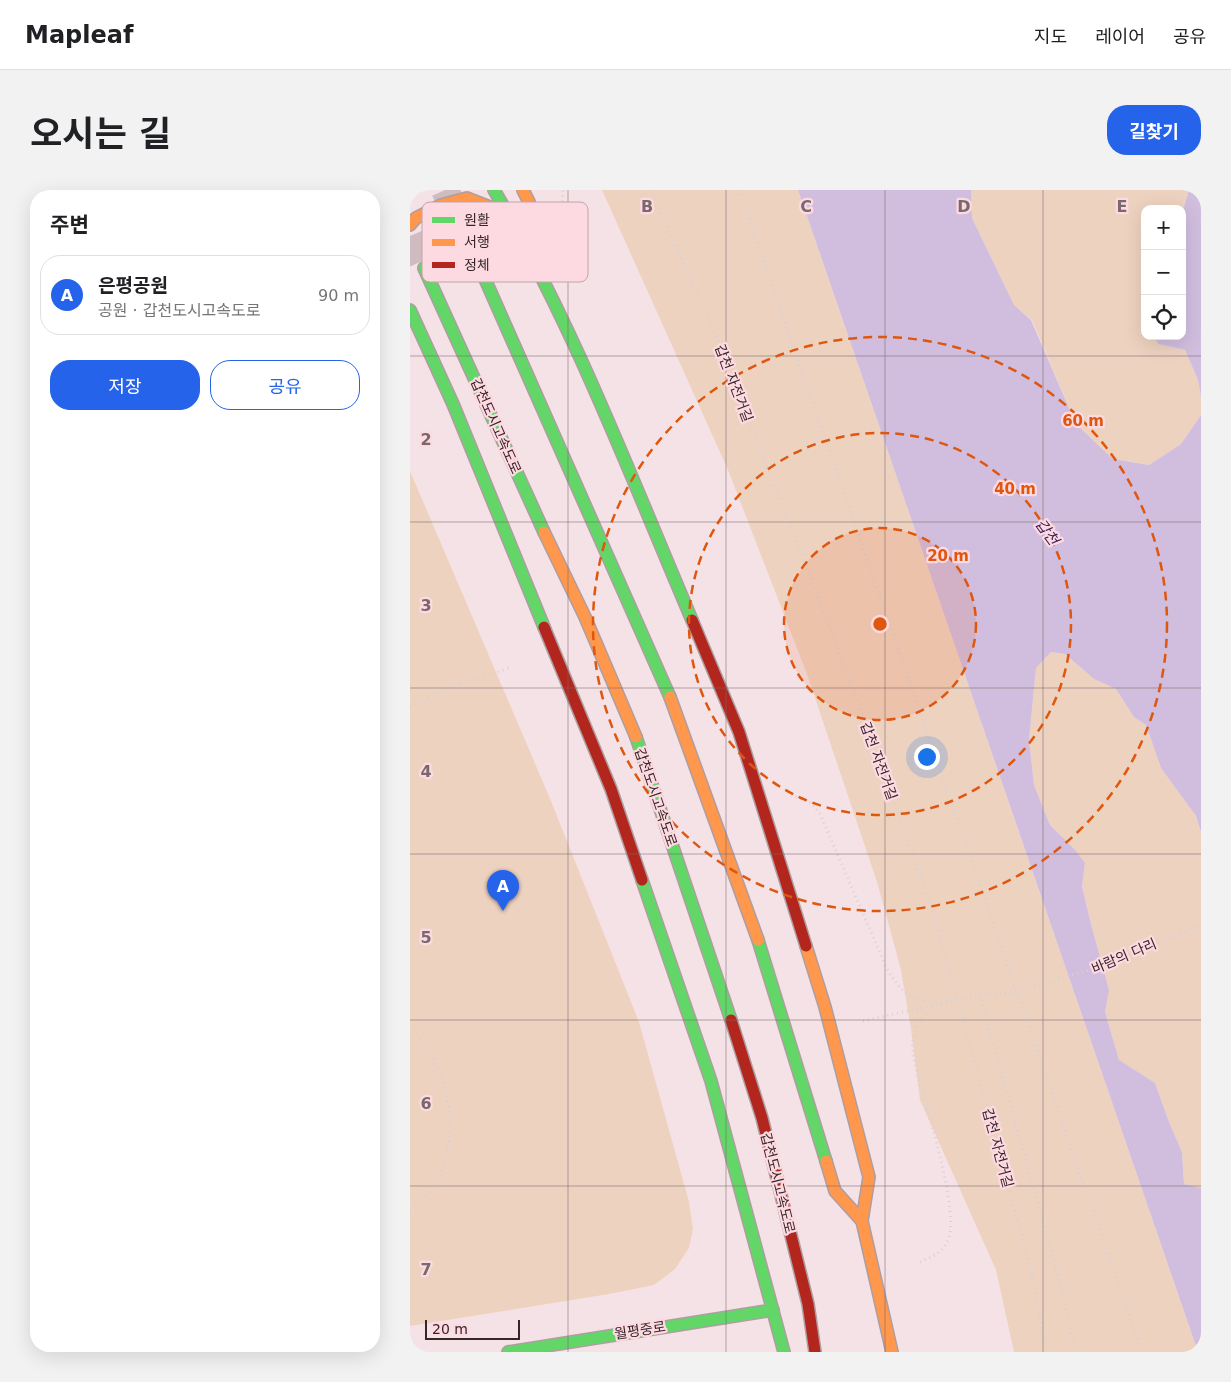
<!DOCTYPE html>
<html lang="ko">
<head>
<meta charset="utf-8">
<style>
  :root { --surface:#fff; --page:#f2f2f2; --text:#202124; --muted:#757577; --line:#e0e0e0; --accent:#2563eb }
  body { margin:0; font-family:"DejaVu Sans","Noto Sans KR",sans-serif; background:var(--page); color:var(--text) }
  .controls { position:absolute; right:15px; top:15px; display:grid; overflow:hidden; border-radius:10px; box-shadow:0 5px 20px #0002 }
  .controls button { width:45px; height:45px; display:grid; place-items:center; padding:0; border:0; border-bottom:1px solid var(--line); background:var(--surface); color:var(--text); font:25px sans-serif }
  .scale { position:absolute; left:15px; bottom:12px; width:95px; box-sizing:border-box; padding-left:5px; border:2px solid #36262a; border-top:0; font-size:14px; line-height:18px; white-space:nowrap; color:#36262a; -webkit-text-stroke:4px #fddae1; paint-order:stroke }
  .you { position:absolute; left:516px; top:566px; width:18px; height:18px; margin:-12px; border:4px solid #fff; border-radius:50%; background:#1a73e8; box-shadow:0 0 0 8px #1a73e833 }
  .badge { display:grid; place-items:center; width:32px; height:32px; border-radius:50%; background:var(--accent); color:#fff; font-size:16px; font-weight:700 }
  .pin { position:absolute; translate:-50% -41px; filter:drop-shadow(0 1px 2px #0008) }
  .pin::after { content:''; position:absolute; top:26px; width:18px; height:15px; background:inherit; clip-path:polygon(0 0,100% 0,50% 100%) }
  .list { margin:0; padding:0; list-style:none }
  h2 { display:flex; justify-content:space-between; align-items:center; height:65px; margin:0; padding:0 20px; font-size:21px }
  h2 small { font-size:16px; font-weight:400; color:var(--muted) }
  .list li { display:grid; grid-template-columns:32px 1fr auto; gap:15px; align-items:center; box-sizing:border-box; height:80px; margin:0 10px 10px; padding:0 10px; border:1px solid var(--line); border-radius:20px }
  .list b { display:block; font-size:19px; white-space:nowrap }
  .list p { margin:0; font-size:16px; white-space:nowrap; color:var(--muted) }
  .list em { font-size:16px; font-style:normal; color:var(--muted) }
  .actions { display:flex; gap:10px; padding:15px 20px }
  .actions a { flex:1; padding:11px 0; border:1px solid var(--accent); border-radius:20px; text-align:center; font-size:18px; color:var(--accent) }
  .actions .main { background:var(--accent); color:#fff }
  .icon { flex:none; width:28px; height:28px; fill:none; stroke:currentColor; stroke-width:2; stroke-linecap:round; stroke-linejoin:round }
  .map { position:relative; flex:none; width:791px; height:1162px; overflow:hidden; border-radius:20px }
  header { display:flex; align-items:center; gap:30px; box-sizing:border-box; height:70px; padding:0 25px; background:var(--surface); border-bottom:1px solid var(--line) }
  header strong { font-size:24px }
  nav { display:flex; gap:28px; margin-inline-start:auto; font-size:18px }
  .intro { display:flex; align-items:center; justify-content:space-between; box-sizing:border-box; height:120px; padding:0 30px }
  h1 { margin:0; font-size:35px }
  .button { padding:12px 22px; border-radius:20px; background:var(--accent); color:#fff; font-size:18px; font-weight:700 }
  main { display:flex; gap:30px; padding:0 30px }
  aside { flex:1; background:var(--surface); border-radius:20px; box-shadow:0 5px 20px #0002 }
  .map>svg:first-child { display:block }
  .green { fill:#eed2c0 }
  .water { fill:#d1bedf }
  .lines { fill:none; stroke-linecap:round; stroke-linejoin:round }
  .primary-tunnel { stroke:#cfbcc0; stroke-width:28; stroke-dasharray:28 14; stroke-linecap:butt }
  .fast-casing { stroke:#ae9ea1; stroke-width:14 }
  .slow-casing { stroke:#ae9ea1; stroke-width:14 }
  .jam-casing { stroke:#ae9ea1; stroke-width:14 }
  .path { stroke:#d7d1d2; stroke-width:3; stroke-dasharray:1 4; stroke-linecap:butt }
  .fast { stroke:#63d668; stroke-width:11 }
  .slow { stroke:#ff974d; stroke-width:11 }
  .jam { stroke:#b3261e; stroke-width:11 }
  .grid { fill:none; stroke:#79686c; stroke-width:1; stroke-opacity:0.55 }
  .ring { fill:none; stroke:#df560e; stroke-width:2.5; stroke-dasharray:9 6 }
  .labels { text-anchor:middle; stroke-width:4.5; stroke-linejoin:round; paint-order:stroke }
  .street-label { font-size:14px; fill:#36262a; stroke:#fddae1 }
  .water-label { font-size:15px; font-style:italic; fill:#3b1f57; stroke:#fddae1 }
  .key { fill:#fddae1; stroke:#c1a4aa; stroke-width:1 }
  .key-label { font-size:14px; fill:#36262a }
  .grid-label { font-size:16px; text-anchor:middle; font-weight:bold; fill:#79686c; stroke:#fddae1; stroke-width:4.5; stroke-linejoin:round; paint-order:stroke }
  .centre { fill:#df560e; stroke:#fddae1; stroke-width:2.5 }
  .ring-label { font-size:15px; text-anchor:middle; font-weight:bold; fill:#df560e; stroke:#fddae1; stroke-width:4.5; stroke-linejoin:round; paint-order:stroke }
</style>
</head>
<body>
<header>
<strong>Mapleaf</strong>
<nav><a>지도</a><a>레이어</a><a>공유</a></nav>
</header>
<div class="intro"><h1>오시는 길</h1><a class="button">길찾기</a></div>
<main>
<aside>
<h2>주변<small></small></h2>
<ul class="list">
<li><span class="badge">A</span><div><b>은평공원</b><p>공원 · 갑천도시고속도로</p></div><em>90 m</em></li>
</ul>
<div class="actions"><a class="main">저장</a><a>공유</a></div>
</aside>
<div class="map">
<svg width="791" height="1162" viewBox="0 0 791 1162">
  <rect width="100%" height="100%" fill="#f5e2e6"/>
  <!-- green -->
  <g class="green">
    <polygon points="192,0 388,0 788,1162 604,1162 586,1080 510,910 501,839 491,780 467,692 397,484 318,280"/>
    <polygon points="561,0 779,0 772,24 772,19 735,19 735,146 744,146 748,154 775,160 788,190 791,207 791,225 771,254 739,275 703,269 666,234 622,130 604,115 562,28"/>
    <polygon points="0,281 141,611 229,832 279,1012 283,1039 279,1058 265,1079 244,1095 199,1104 0,1136"/>
    <polygon points="641,462 655,464 684,489 706,499 724,527 736,535 751,578 786,626 791,642 791,998 774,994 772,962 759,932 745,893 709,871 695,822 699,800 681,734 672,695 675,673 665,661 640,635 624,595 619,550 626,478"/>
  </g>
  <!-- water -->
  <g class="water">
    <polygon points="388,0 561,0 562,28 604,115 621,130 666,234 703,269 739,275 771,254 791,225 791,642 786,626 751,578 736,535 724,527 706,499 684,489 655,464 641,462 626,478 619,550 624,595 640,635 666,661 675,673 672,696 681,734 699,800 695,822 709,870 745,893 759,932 772,962 774,994 791,998 791,1162 788,1162"/>
    <polygon points="779,0 791,0 791,207 788,190 775,160 748,154 744,146 772,146 772,24"/>
  </g>
  <g class="lines">
    <!-- primary-tunnel -->
    <g class="primary-tunnel">
      <polyline points="35,0 59,53"/>
      <polyline points="0,46 14,78"/>
    </g>
    <defs>
      <g id="fast">
        <path d="M84,0C164,136 220,285 282,430"/>
        <polyline points="59,53 260,507"/>
        <polyline points="14,78 134,342"/>
        <polyline points="0,120 43,214 134,437"/>
        <polyline points="226,547 321,830"/>
        <polyline points="232,690 301,891 374,1162"/>
        <polyline points="348,750 416,971"/>
        <polyline points="98,1162 363,1120"/>
      </g>
      <g id="slow">
        <polyline points="113,0 119,12 113,49"/>
        <polyline points="0,35 6,28 31,15 57,8 80,17 99,36"/>
        <polyline points="134,342 175,427 226,547"/>
        <polyline points="260,507 348,750"/>
        <polyline points="396,756 415,817 459,987 452,1031"/>
        <polyline points="416,971 425,1001 452,1031 482,1162"/>
      </g>
      <g id="jam">
        <polyline points="282,430 329,542 396,756"/>
        <polyline points="134,437 201,599 232,690"/>
        <polyline points="321,830 352,928 398,1114 405,1162"/>
      </g>
    </defs>
    <!-- fast casing -->
    <use href="#fast" class="fast-casing"/>
    <!-- slow casing -->
    <use href="#slow" class="slow-casing"/>
    <!-- jam casing -->
    <use href="#jam" class="jam-casing"/>
    <!-- path -->
    <g class="path">
      <polyline points="240,0 297,124 388,355 467,563 521,716 583,936 622,1086 637,1162"/>
      <polyline points="329,0 732,1162"/>
      <polyline points="150,21 152,17 153,0"/>
      <polyline points="0,517 30,501 99,478"/>
      <path d="M381,605L401,613L410,624L477,779C493,804 495,805 523,814"/>
      <polyline points="570,805 647,1082 665,1162"/>
      <polyline points="453,831 570,805 608,802 685,778 791,735"/>
      <path d="M0,836C37,875 52,940 28,989C23,1001 10,1011 0,1020"/>
      <path d="M510,1072C521,1067 532,1063 537,1052C551,1028 520,930 512,900C508,888 501,864 503,851C506,837 514,827 523,815"/>
    </g>
    <!-- fast -->
    <use href="#fast" class="fast"/>
    <!-- slow -->
    <use href="#slow" class="slow"/>
    <!-- jam -->
    <use href="#jam" class="jam"/>
  </g>
  <!-- grid -->
  <path class="grid" d="M158,0V1162M316,0V1162M475,0V1162M633,0V1162M0,166H791M0,332H791M0,498H791M0,664H791M0,830H791M0,996H791"/>
  <!-- distance rings -->
  <circle cx="470" cy="434" r="96" fill="#df560e" fill-opacity=".12"/>
  <g class="ring">
    <circle cx="470" cy="434" r="96"/>
    <circle cx="470" cy="434" r="191"/>
    <circle cx="470" cy="434" r="287"/>
  </g>
  <g class="labels">
    <!-- street labels -->
    <g class="street-label">
      <text transform="translate(324 193) rotate(69)" y="5">갑천 자전거길</text>
      <text transform="translate(86 236) rotate(66)" y="5">갑천도시고속도로</text>
      <text transform="translate(469 571) rotate(70)" y="5">갑천 자전거길</text>
      <text transform="translate(246 607) rotate(71)" y="5">갑천도시고속도로</text>
      <text transform="translate(714 766) rotate(-23)" y="5">바람의 다리</text>
      <text transform="translate(588 958) rotate(75)" y="5">갑천 자전거길</text>
      <text transform="translate(368 993) rotate(76)" y="5">갑천도시고속도로</text>
      <text transform="translate(230 1140) rotate(-9)" y="5">월평중로</text>
    </g>
    <!-- water labels -->
    <g class="water-label">
      <text transform="translate(637 342) rotate(54)" y="5">갑천</text>
    </g>
  </g>
  <!-- legend -->
  <rect x="12" y="12" width="166" height="80" rx="8" class="key"/>
  <rect x="22" y="27" width="23" height="6" fill="#63d668"/>
  <rect x="22" y="49" width="23" height="7" fill="#ff974d"/>
  <rect x="22" y="72" width="23" height="6" fill="#b3261e"/>
  <g class="key-label">
    <text x="54" y="35">원활</text>
    <text x="54" y="57">서행</text>
    <text x="54" y="80">정체</text>
  </g>
  <g class="grid-label">
    <text x="237" y="22">B</text>
    <text x="396" y="22">C</text>
    <text x="554" y="22">D</text>
    <text x="712" y="22">E</text>
    <text x="16" y="255">2</text>
    <text x="16" y="421">3</text>
    <text x="16" y="587">4</text>
    <text x="16" y="753">5</text>
    <text x="16" y="919">6</text>
    <text x="16" y="1085">7</text>
  </g>
  <circle cx="470" cy="434" r="8" class="centre"/>
  <g class="ring-label">
    <text x="673" y="236">60 m</text>
    <text x="605" y="304">40 m</text>
    <text x="538" y="371">20 m</text>
  </g>
</svg>
<div class="controls">
<button>+</button>
<button>−</button>
<button><svg class="icon" aria-label="locate" viewBox="0 0 24 24"><circle cx="12" cy="12" r="6"/><path d="M12 2v4M12 18v4M2 12h4M18 12h4"/></svg></button>
</div>
<div class="scale">20 m</div>
<div class="you"></div>
<div class="pin badge" style="left:93px;top:721px">A</div>
</div>
</main>
</body>
</html>
